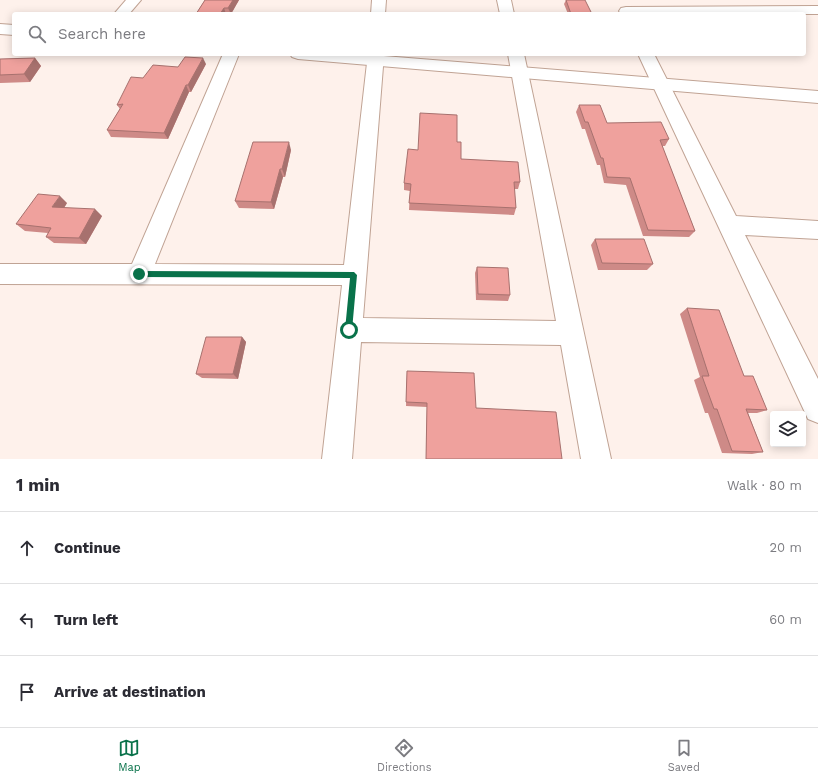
<!DOCTYPE html>
<html lang="en">
<head>
<meta charset="utf-8">
<style>
  :root { --surface:#fff; --page:#f2f2f3; --text:#2b2b33; --muted:#7c7c81; --line:#e1e1e2; --accent:#09724a }
  body { margin:0; font-family:"Work Sans",sans-serif; background:var(--page); color:var(--text) }
  .controls { position:absolute; right:12px; bottom:12px; display:grid; overflow:hidden; border-radius:4px; box-shadow:0 2px 10px #0003 }
  .controls button { width:36px; height:36px; display:grid; place-items:center; padding:0; border:0; border-bottom:1px solid var(--line); background:var(--surface); color:var(--text); font:20px sans-serif }
  .stop { position:absolute; width:12px; height:12px; margin:-9px; border:3px solid #09724a; border-radius:50%; background:#fff }
  .stop.end { background:#09724a; border-color:#fff; box-shadow:0 1px 4px #0008 }
  .list { margin:0; padding:0; list-style:none }
  h2 { display:flex; justify-content:space-between; align-items:center; height:52px; margin:0; padding:0 16px; font-size:17px }
  h2 small { font-size:13px; font-weight:400; color:var(--muted) }
  .list li { display:grid; grid-template-columns:26px 1fr auto; gap:12px; align-items:center; box-sizing:border-box; height:72px; padding:0 16px; border-top:1px solid var(--line) }
  .list b { display:block; font-size:15px; white-space:nowrap }
  .list em { font-size:13px; font-style:normal; color:var(--muted) }
  .icon { flex:none; width:22px; height:22px; fill:none; stroke:currentColor; stroke-width:2; stroke-linecap:round; stroke-linejoin:round }
  .map { position:relative; flex:none; width:818px; height:459px; overflow:hidden }
  .search { position:absolute; background:var(--surface); box-shadow:0 2px 10px #0003; left:12px; right:12px; top:12px; height:44px; display:flex; align-items:center; gap:10px; box-sizing:border-box; padding:0 14px; border-radius:4px; color:var(--muted); font-size:15px }
  .sheet { height:268px; background:var(--surface) }
  nav { display:flex; justify-content:space-around; align-items:center; box-sizing:border-box; height:56px; border-top:1px solid var(--line); background:var(--surface); font-size:11px; color:var(--muted) }
  nav a { display:grid; justify-items:center; gap:2px }
  nav .on { color:var(--accent) }
  .map>svg:first-child { display:block }
  .lines { fill:none; stroke-linecap:round; stroke-linejoin:round }
  .minor-casing { stroke:#c0a394; stroke-width:2 }
  .tertiary-casing { stroke:#c0a394; stroke-width:2 }
  .minor { fill:#fff; fill-rule:evenodd }
  .tertiary { fill:#fff; fill-rule:evenodd }
  .wall { fill:#ce8a87 }
  .shaded-wall { fill:#a7716e }
  .building { fill:#efa19d; stroke:#a7716e }
  .route { fill:#09724a }
</style>
</head>
<body>
<div class="map">
<svg width="818" height="459" viewBox="0 0 818 459">
  <rect width="100%" height="100%" fill="#fef1eb"/>
  <g class="lines">
    <defs>
      <g id="minor">
        <polygon points="126,0 141,0 129,14 114,14"/>
        <polygon points="372,0 386,0 385,14 371,14"/>
        <polygon points="497,0 511,0 514,14 500,14"/>
        <polygon points="818,6 818,14 621,14 619,11 621,8 626,7"/>
        <polygon points="223,54 239,54 155,264 344,265 368,54 384,54 363,318 556,321 508,54 524,54 611,459 581,459 561,345 361,342 352,459 322,459 342,285 0,284 0,264 132,264"/>
        <polygon points="638,54 654,54 736,216 818,221 818,239 745,235 818,379 818,423 808,419"/>
      </g>
      <g id="tertiary">
        <polygon points="0,24 14,25 14,35 0,34"/>
        <polygon points="290,54 359,54 818,91 818,103 298,59 292,57"/>
      </g>
    </defs>
    <!-- minor casing -->
    <use href="#minor" class="minor-casing"/>
    <!-- tertiary casing -->
    <use href="#tertiary" class="tertiary-casing"/>
    <!-- minor -->
    <use href="#minor" class="minor"/>
    <!-- tertiary -->
    <use href="#tertiary" class="tertiary"/>
  </g>
  <!-- wall -->
  <g class="wall">
    <polygon points="205,0 239,0 231,14 196,14"/>
    <polygon points="566,0 592,14 568,14 564,4"/>
    <polygon points="35,58 41,66 30,82 0,83 0,59"/>
    <polygon points="206,64 191,92 189,92 168,139 111,137 107,130 120,109 117,105 143,78"/>
    <polygon points="579,105 607,123 669,139 665,146 662,146 695,231 689,237 643,236 626,185 604,183 600,165 597,165 585,129 582,129 576,112"/>
    <polygon points="291,150 285,177 283,177 274,209 239,208 235,201"/>
    <polygon points="418,150 461,159 520,182 518,189 514,189 516,208 514,215 409,210 410,191 404,190 404,183"/>
    <polygon points="67,203 64,208 102,216 86,244 54,243 46,237 48,233 25,231 16,224"/>
    <polygon points="595,239 653,264 647,270 598,270 591,245"/>
    <polygon points="477,267 510,295 508,301 476,300 475,273"/>
    <polygon points="687,308 744,376 767,410 757,413 748,413 763,452 752,454 722,453 708,413 705,413 694,380 700,377 680,314"/>
    <polygon points="242,337 246,342 238,379 202,378 196,374"/>
    <polygon points="407,371 476,408 562,459 426,459 427,407 406,406"/>
  </g>
  <!-- shaded-wall -->
  <g class="shaded-wall">
    <polygon points="233,0 239,0 231,14 228,8"/>
    <polygon points="224,8 226,14 220,14"/>
    <polygon points="35,58 41,66 30,82 24,74"/>
    <polygon points="203,58 206,64 191,92 188,85"/>
    <polygon points="186,85 189,92 168,139 164,133"/>
    <polygon points="289,142 291,150 285,177 282,169"/>
    <polygon points="280,169 283,177 274,209 271,202"/>
    <polygon points="60,196 67,203 60,214 52,207"/>
    <polygon points="95,209 102,216 86,244 79,238"/>
    <polygon points="242,337 246,342 238,379 233,374"/>
  </g>
  <!-- building -->
  <g class="building">
    <polygon points="205,0 233,0 228,8 224,8 220,14 196,14"/>
    <polygon points="566,0 585,0 592,14 571,14"/>
    <polygon points="185,57 203,58 188,85 186,85 164,133 107,130 123,104 117,105 131,77 143,78 153,65 178,67"/>
    <polygon points="35,58 24,74 0,75 0,59"/>
    <polygon points="579,105 600,105 607,123 661,122 669,139 660,140 695,231 648,230 630,178 607,177 603,158 601,158 588,122 585,122"/>
    <polygon points="420,113 457,115 457,142 461,142 461,159 518,162 520,182 514,182 516,208 409,203 411,184 404,183 408,149 418,150"/>
    <polygon points="253,142 289,142 282,169 280,169 271,202 235,201"/>
    <polygon points="38,194 60,196 52,207 95,209 79,238 46,237 51,228 16,224"/>
    <polygon points="595,239 644,239 653,264 602,263"/>
    <polygon points="477,267 508,268 510,295 478,294"/>
    <polygon points="687,308 719,310 744,376 753,376 767,410 746,409 763,452 732,451 717,409 714,409 702,376 709,376"/>
    <polygon points="206,337 242,337 233,374 196,374"/>
    <polygon points="407,371 474,373 476,408 556,412 562,459 426,459 427,403 406,402"/>
  </g>
  <!-- route -->
  <polygon class="route" points="139,271 354,272 357,275 352,330 349,333 345,330 350,278 139,277 136,274"/>
</svg>
<div class="controls">
<button><svg class="icon" aria-label="layers" viewBox="0 0 24 24"><path d="M12 4l9 5-9 5-9-5zM3 14l9 5 9-5"/></svg></button>
</div>
<div class="stop" style="left:349px;top:330px"></div>
<div class="stop end" style="left:139px;top:274px"></div>
<div class="search"><svg class="icon" aria-label="search" viewBox="0 0 24 24"><circle cx="10" cy="10" r="6"/><path d="M15 15l6 6"/></svg>Search here</div>
</div>
<section class="sheet">
<h2>1 min<small>Walk · 80 m</small></h2>
<ul class="list">
<li><svg class="icon" aria-label="ahead" viewBox="0 0 24 24"><path d="M12 20V5M6 11l6-6 6 6"/></svg><div><b>Continue</b></div><em>20 m</em></li>
<li><svg class="icon" aria-label="left" viewBox="0 0 24 24"><path d="M17 20v-9H6M10 6l-5 5 5 5"/></svg><div><b>Turn left</b></div><em>60 m</em></li>
<li><svg class="icon" aria-label="arrive" viewBox="0 0 24 24"><path d="M6 21V4h12l-3 4 3 4H6"/></svg><div><b>Arrive at destination</b></div></li>
</ul>
</section>
<nav>
<a class="on"><svg class="icon" aria-label="map" viewBox="0 0 24 24"><path d="M3 6l6-2 6 2 6-2v14l-6 2-6-2-6 2zM9 4v14M15 6v14"/></svg>Map</a>
<a><svg class="icon" aria-label="directions" viewBox="0 0 24 24"><path d="M12 3l9 9-9 9-9-9zM9 14v-3h6M13 9l2 2-2 2"/></svg>Directions</a>
<a><svg class="icon" aria-label="saved" viewBox="0 0 24 24"><path d="M7 4h10v16l-5-4-5 4z"/></svg>Saved</a>
</nav>
</body>
</html>
